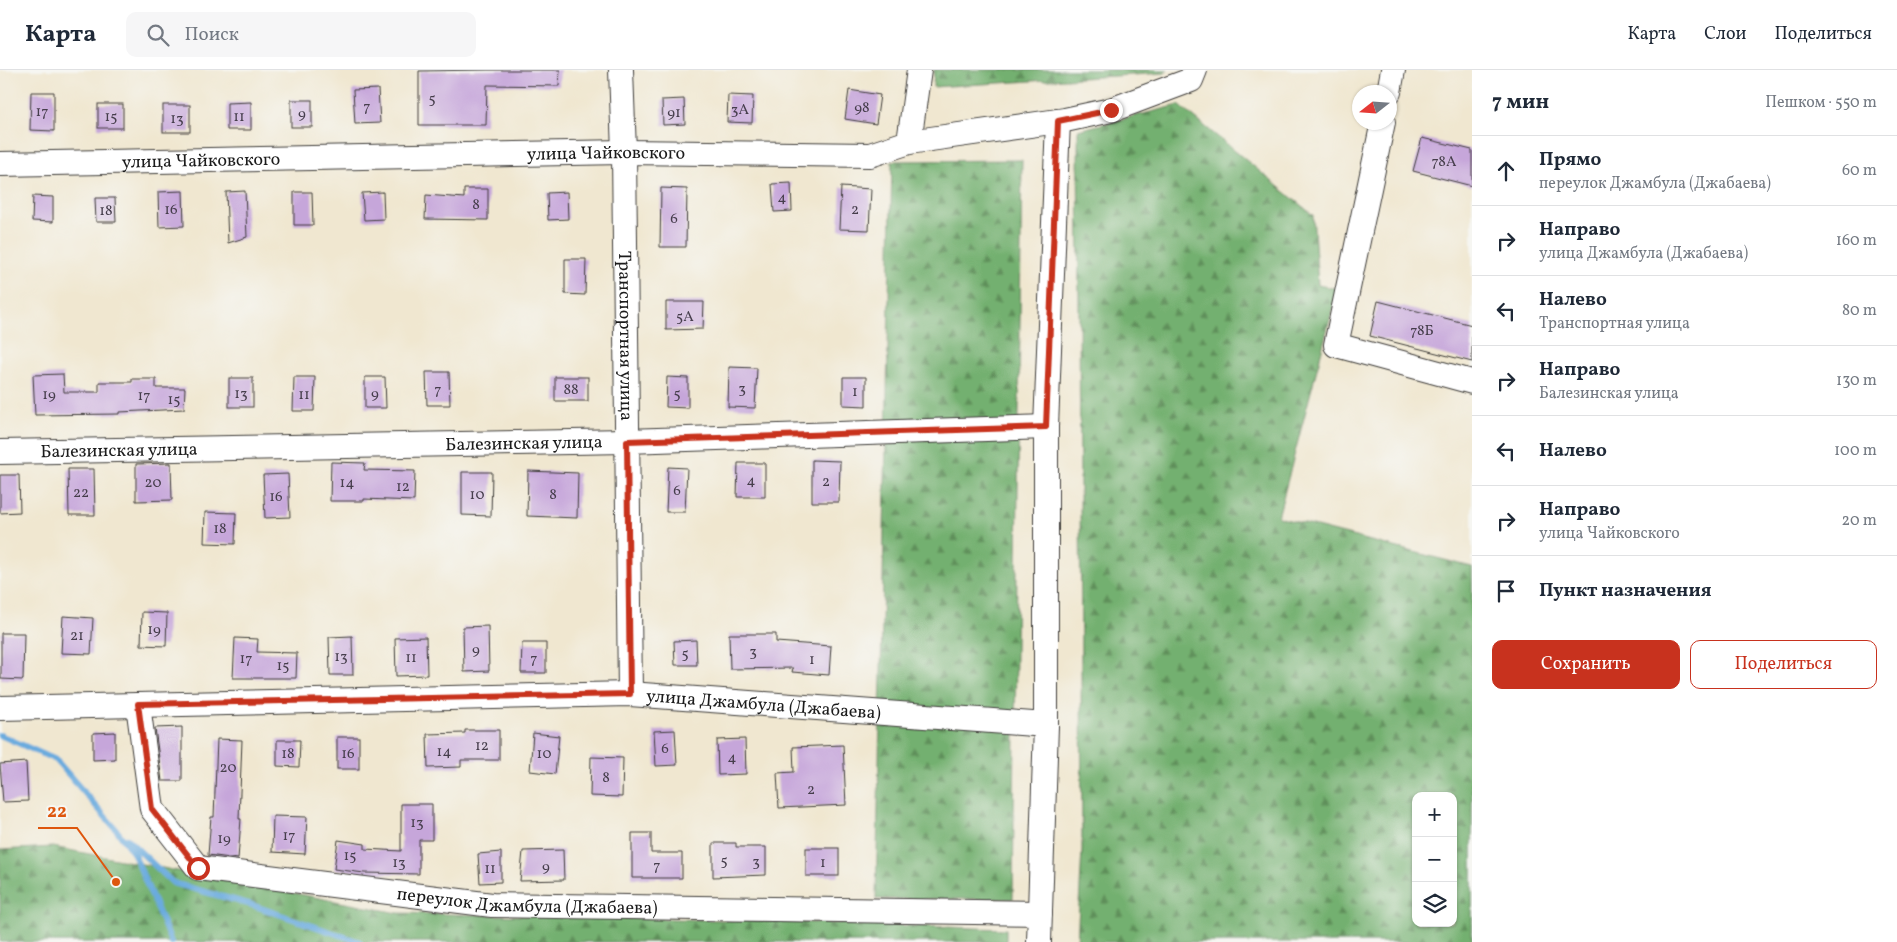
<!DOCTYPE html>
<html lang="ru">
<head>
<meta charset="utf-8">
<style>
  :root { --surface:#fff; --page:#f6f6f7; --text:#1f2937; --muted:#747a83; --line:#e0e1e3; --accent:#c8321e }
  body { margin:0; font-family:Vollkorn,serif; background:var(--page); color:var(--text) }
  .controls { position:absolute; right:15px; bottom:15px; display:grid; overflow:hidden; border-radius:10px; box-shadow:0 1px 4px #0004 }
  .controls button { width:45px; height:45px; display:grid; place-items:center; padding:0; border:0; border-bottom:1px solid var(--line); background:var(--surface); color:var(--text); font:25px sans-serif }
  .compass { position:absolute; left:1352px; top:15px; width:45px; height:45px; border-radius:50%; background:var(--surface); box-shadow:0 1px 4px #0004; rotate:253deg }
  .stop { position:absolute; width:15px; height:15px; margin:-11px; border:4px solid #c8321e; border-radius:50%; background:#fff }
  .stop.end { background:#c8321e; border-color:#fff; box-shadow:0 1px 5px #0008 }
  .list { margin:0; padding:0; list-style:none }
  h2 { display:flex; justify-content:space-between; align-items:center; height:65px; margin:0; padding:0 20px; font-size:21px }
  h2 small { font-size:16px; font-weight:400; color:var(--muted) }
  .list li { display:grid; grid-template-columns:32px 1fr auto; gap:15px; align-items:center; box-sizing:border-box; height:70px; padding:0 20px; border-top:1px solid var(--line) }
  .list b { display:block; font-size:19px; white-space:nowrap }
  .list p { margin:0; font-size:16px; white-space:nowrap; color:var(--muted) }
  .list em { font-size:16px; font-style:normal; color:var(--muted) }
  .actions { display:flex; gap:10px; padding:15px 20px }
  .actions a { flex:1; padding:11px 0; border:1px solid var(--accent); border-radius:10px; text-align:center; font-size:18px; color:var(--accent) }
  .actions .main { background:var(--accent); color:#fff }
  .icon { flex:none; width:28px; height:28px; fill:none; stroke:currentColor; stroke-width:2; stroke-linecap:round; stroke-linejoin:round }
  .map { position:relative; flex:none; width:1472px; height:872px; overflow:hidden }
  header { display:flex; align-items:center; gap:30px; box-sizing:border-box; height:70px; padding:0 25px; background:var(--surface); border-bottom:1px solid var(--line) }
  header strong { font-size:24px }
  nav { display:flex; gap:28px; margin-inline-start:auto; font-size:18px }
  .search { width:350px; height:45px; background:var(--page); display:flex; align-items:center; gap:12px; box-sizing:border-box; padding:0 18px; border-radius:10px; color:var(--muted); font-size:19px }
  main { display:flex }
  aside { flex:1; background:var(--surface) }
  .map>svg:first-child { display:block }
  .forest { fill:url(#forest-firs); stroke:#486646; fill-rule:evenodd }
  .lines { fill:none; stroke-linecap:round; stroke-linejoin:round }
  .stream { stroke:#6babde; stroke-width:6 }
  .building { fill:#c6a6da }
  .minor-casing { stroke:#3c3a37; stroke-width:26 }
  .minor { stroke:#fff; stroke-width:24 }
  .route { stroke:#c8321e; stroke-width:6 }
  .labels { text-anchor:middle; stroke-width:4; stroke-linejoin:round; paint-order:stroke }
  .number-label { font-size:15px; fill:#463e4c }
  .street-label { font-size:18px; fill:#1c1c1c; stroke:#f6f6f2 }
  .leader { fill:none; stroke:#de560d; stroke-width:2 }
  .callout-dot { fill:#de560d; stroke:#f6f6f2; stroke-width:2 }
  .callout-label { font-size:19px; text-anchor:middle; font-weight:bold; fill:#de560d; stroke:#f6f6f2; stroke-width:4; stroke-linejoin:round; paint-order:stroke }
</style>
</head>
<body>
<header>
<strong>Карта</strong>
<div class="search"><svg class="icon" aria-label="search" viewBox="0 0 24 24"><circle cx="10" cy="10" r="6"/><path d="M15 15l6 6"/></svg>Поиск</div>
<nav><a>Карта</a><a>Слои</a><a>Поделиться</a></nav>
</header>
<main>
<div class="map">
<svg width="1472" height="872" viewBox="0 0 1472 872">
  <defs>
    <pattern id="forest-firs" width="22" height="20" patternUnits="userSpaceOnUse" patternTransform="scale(1.25)"><rect width="22" height="20" fill="#73b06f"/><path d="M5 1l3.5 6h-7zM16 11l3.5 6h-7z" fill="#5e8e5a"/></pattern>
  </defs>
  <rect width="100%" height="100%" fill="#f6f6f2"/>
  <filter id="ink" filterUnits="userSpaceOnUse"><feTurbulence type="fractalNoise" baseFrequency=".02" numOctaves="2"/><feDisplacementMap in="SourceGraphic" scale="10" xChannelSelector="R" yChannelSelector="G"/><feConvolveMatrix kernelMatrix="1 2 1 2 8 2 1 2 1" color-interpolation-filters="sRGB"/></filter>
  <filter id="wash" filterUnits="userSpaceOnUse"><feTurbulence type="fractalNoise" baseFrequency=".0096" numOctaves="4" result="noise"/><feDisplacementMap in="SourceGraphic" scale="20" xChannelSelector="R" yChannelSelector="G"/><feGaussianBlur stdDeviation="1.12" result="paint"/><feColorMatrix in="noise" values="0 0 0 0 0 0 0 0 0 0 0 0 0 0 0 0 0 1.4 0 .05"/><feComposite in="paint" operator="in"/></filter>
  <g filter="url(#wash)">
    <rect width="100%" height="100%" fill="#f0e7d0"/>
    <!-- forest -->
    <g class="forest">
      <polygon points="934,0 1168,0 1165,3 933,17"/>
      <path d="M1179,35L1313,145L1318,215L1338,219L1278,447L1472,497V872H1077L1082,780L1078,60ZM1416,726H1453V853H1416Z"/>
      <polygon points="1022,90 1013,829 876,829 892,91"/>
      <polygon points="53,777 398,843 764,851 1006,859 1006,872 0,872 0,780"/>
    </g>
    <g class="lines">
      <!-- stream -->
      <g class="stream">
        <polyline points="0,665 56,690 115,758 134,784 171,872"/>
        <polyline points="127,769 173,813 252,835 360,872"/>
      </g>
    </g>
    <g id="blocks">
      <!-- building -->
      <g class="building">
        <polygon points="488,0 560,0 559,16 487,15 486,55 419,55 419,1"/>
        <polygon points="378,19 380,53 355,54 353,20"/>
        <polygon points="849,20 880,25 876,54 845,49"/>
        <polygon points="31,22 54,22 54,61 30,60"/>
        <polygon points="728,25 753,26 752,53 727,52"/>
        <polygon points="684,29 685,54 663,55 662,30"/>
        <rect x="291" y="30" width="21" height="27"/>
        <polygon points="251,32 251,60 227,60 227,33"/>
        <rect x="98" y="34" width="25" height="24"/>
        <rect x="163" y="35" width="27" height="27"/>
        <polygon points="1422,68 1472,80 1472,116 1413,101"/>
        <polygon points="791,113 792,141 774,142 772,114"/>
        <polygon points="841,117 871,119 869,160 839,159"/>
        <polygon points="661,118 687,119 686,177 660,177"/>
        <polygon points="464,119 488,119 488,150 425,149 426,125 464,128"/>
        <polygon points="183,121 184,156 159,157 158,122"/>
        <polygon points="245,121 247,167 228,173 226,122"/>
        <polygon points="294,122 312,122 313,155 294,155"/>
        <polygon points="383,122 384,149 364,150 362,123"/>
        <polygon points="567,122 568,149 548,150 547,123"/>
        <polygon points="33,126 53,127 53,152 32,151"/>
        <polygon points="95,128 115,128 116,152 96,152"/>
        <polygon points="565,189 586,189 585,225 565,224"/>
        <polygon points="1378,231 1472,255 1472,292 1370,266"/>
        <polygon points="666,232 704,232 703,259 666,260"/>
        <polygon points="729,297 757,298 755,338 728,337"/>
        <polygon points="426,302 449,302 450,335 427,335"/>
        <polygon points="63,304 64,322 99,322 99,312 132,312 132,309 156,309 156,318 185,318 184,339 119,342 119,344 35,345 33,305"/>
        <polygon points="294,307 315,307 314,341 293,341"/>
        <polygon points="365,307 385,307 386,338 365,338"/>
        <rect x="555" y="307" width="33" height="24"/>
        <polygon points="667,307 688,308 688,338 666,337"/>
        <polygon points="843,307 866,307 866,336 843,335"/>
        <rect x="229" y="308" width="24" height="29"/>
        <polygon points="812,390 840,391 839,432 812,432"/>
        <polygon points="331,392 365,393 364,400 415,401 414,431 364,429 364,431 330,431"/>
        <polygon points="171,393 172,430 136,431 136,394"/>
        <polygon points="738,393 765,393 765,427 737,427"/>
        <polygon points="668,397 687,398 685,442 666,442"/>
        <polygon points="68,399 94,399 95,445 69,445"/>
        <polygon points="528,401 578,403 577,448 527,446"/>
        <polygon points="462,402 492,402 491,446 462,445"/>
        <polygon points="288,404 290,447 265,448 263,405"/>
        <polygon points="0,405 19,405 20,442 0,443"/>
        <polygon points="205,442 236,443 235,474 204,473"/>
        <polygon points="142,542 167,543 166,576 141,575"/>
        <polygon points="63,546 93,548 91,584 61,583"/>
        <polygon points="488,556 489,601 464,602 463,557"/>
        <polygon points="1,563 24,563 23,610 1,609"/>
        <polygon points="729,564 776,564 776,572 831,576 829,605 792,602 793,598 730,599"/>
        <polygon points="352,566 353,605 330,605 329,567"/>
        <polygon points="426,567 427,605 396,606 395,568"/>
        <polygon points="235,568 258,569 257,582 297,583 296,608 233,608"/>
        <polygon points="696,570 697,595 675,595 674,571"/>
        <polygon points="522,573 546,573 546,603 521,603"/>
        <polygon points="182,657 182,711 162,711 155,658"/>
        <polygon points="465,660 499,660 499,690 461,690 461,697 428,698 427,664 465,663"/>
        <polygon points="675,660 677,695 656,696 654,661"/>
        <polygon points="115,662 115,689 93,690 93,663"/>
        <polygon points="533,663 559,666 555,704 530,701"/>
        <rect x="337" y="667" width="22" height="32"/>
        <polygon points="217,669 242,670 239,749 241,749 238,789 208,785 211,747 214,747"/>
        <polygon points="745,669 746,704 718,705 717,670"/>
        <polygon points="277,670 300,670 299,697 277,696"/>
        <polygon points="843,675 846,735 779,738 777,703 794,702 793,677"/>
        <polygon points="591,687 623,688 622,727 590,726"/>
        <polygon points="26,692 28,731 3,732 0,694"/>
        <polygon points="401,734 432,734 432,770 419,770 419,804 364,803 334,799 338,770 365,774 365,779 401,781"/>
        <polygon points="273,746 307,747 305,784 272,782"/>
        <polygon points="632,763 651,763 651,783 682,783 682,808 632,808"/>
        <polygon points="713,773 736,773 736,777 766,777 766,805 713,807"/>
        <rect x="806" y="778" width="33" height="28"/>
        <polygon points="563,780 564,810 520,811 523,781"/>
        <polygon points="501,782 501,812 480,813 478,784"/>
      </g>
    </g>
  </g>
  <g filter="url(#ink)">
    <use href="#blocks" fill-opacity="0" stroke="#3c3a37" stroke-width="1"/>
    <g class="lines">
      <defs>
        <g id="minor">
          <path id="s1" d="M621,0L624,82L630,624"/>
          <polyline points="1389,22 1393,0"/>
          <polyline points="1383,52 1336,275 1472,312"/>
          <polyline points="909,72 919,0"/>
          <path id="s2" d="M0,94L624,82L870,85L909,72L1065,50L1111,40L1191,10L1195,0"/>
          <path id="s3" d="M0,382L627,371L1046,357"/>
          <path id="s4" d="M138,635L152,739L198,798L492,835L1040,843"/>
          <path id="s5" d="M0,638L630,624L1046,655"/>
          <polyline points="1039,872 1046,655 1046,357 1058,51"/>
        </g>
      </defs>
      <!-- minor casing -->
      <use href="#minor" class="minor-casing"/>
      <!-- minor -->
      <use href="#minor" class="minor"/>
    </g>
  </g>
  <g class="lines" filter="url(#ink)">
    <!-- route -->
    <polyline class="route" points="198,798 152,739 138,634 630,624 627,371 1046,357 1058,51 1111,40"/>
  </g>
  <g class="labels">
    <!-- number labels -->
    <g class="number-label">
      <text x="432" y="33">5</text>
      <text x="367" y="41">7</text>
      <text x="862" y="42">98</text>
      <text x="740" y="44">3А</text>
      <text x="42" y="46">17</text>
      <text x="674" y="47">91</text>
      <text x="302" y="48">9</text>
      <text x="111" y="51">15</text>
      <text x="239" y="51">11</text>
      <text x="177" y="53">13</text>
      <text x="1444" y="96">78А</text>
      <text x="782" y="132">4</text>
      <text x="476" y="139">8</text>
      <text x="171" y="144">16</text>
      <text x="855" y="144">2</text>
      <text x="106" y="145">18</text>
      <text x="674" y="153">6</text>
      <text x="685" y="251">5А</text>
      <text x="1422" y="265">78Б</text>
      <text x="742" y="323">3</text>
      <text x="438" y="324">7</text>
      <text x="571" y="324">88</text>
      <text x="855" y="326">1</text>
      <text x="241" y="328">13</text>
      <text x="375" y="328">9</text>
      <text x="677" y="328">5</text>
      <text x="49" y="329">19</text>
      <text x="304" y="329">11</text>
      <text x="144" y="330">17</text>
      <text x="174" y="334">15</text>
      <text x="751" y="415">4</text>
      <text x="826" y="416">2</text>
      <text x="153" y="417">20</text>
      <text x="347" y="417">14</text>
      <text x="403" y="421">12</text>
      <text x="677" y="425">6</text>
      <text x="81" y="427">22</text>
      <text x="477" y="429">10</text>
      <text x="553" y="429">8</text>
      <text x="276" y="431">16</text>
      <text x="220" y="463">18</text>
      <text x="154" y="564">19</text>
      <text x="77" y="570">21</text>
      <text x="476" y="584">9</text>
      <text x="753" y="586">3</text>
      <text x="685" y="588">5</text>
      <text x="341" y="591">13</text>
      <text x="411" y="592">11</text>
      <text x="246" y="593">17</text>
      <text x="534" y="593">7</text>
      <text x="812" y="594">1</text>
      <text x="283" y="600">15</text>
      <text x="482" y="680">12</text>
      <text x="665" y="683">6</text>
      <text x="444" y="686">14</text>
      <text x="288" y="688">18</text>
      <text x="348" y="688">16</text>
      <text x="544" y="688">10</text>
      <text x="732" y="692">4</text>
      <text x="228" y="702">20</text>
      <text x="606" y="712">8</text>
      <text x="811" y="724">2</text>
      <text x="417" y="757">13</text>
      <text x="289" y="770">17</text>
      <text x="224" y="773">19</text>
      <text x="350" y="790">15</text>
      <text x="724" y="795">5</text>
      <text x="756" y="796">3</text>
      <text x="399" y="797">13</text>
      <text x="823" y="797">1</text>
      <text x="657" y="800">7</text>
      <text x="546" y="801">9</text>
      <text x="490" y="803">11</text>
    </g>
    <!-- street labels -->
    <g class="street-label">
      <text dy="6" stroke="none"><textPath href="#s2" startOffset="606">улица Чайковского</textPath></text>
      <text dy="6" stroke="none"><textPath href="#s2" startOffset="201">улица Чайковского</textPath></text>
      <text dy="6" stroke="none"><textPath href="#s1" startOffset="266">Транспортная улица</textPath></text>
      <text dy="6" stroke="none"><textPath href="#s3" startOffset="524">Балезинская улица</textPath></text>
      <text dy="6" stroke="none"><textPath href="#s3" startOffset="119">Балезинская улица</textPath></text>
      <text dy="6" stroke="none"><textPath href="#s5" startOffset="764">улица Джамбула (Джабаева)</textPath></text>
      <text dy="6" stroke="none"><textPath href="#s4" startOffset="511">переулок Джамбула (Джабаева)</textPath></text>
    </g>
  </g>
  <!-- callouts -->
  <path class="leader" d="M116 812L77 758H38"/>
  <circle class="callout-dot" cx="116" cy="812" r="5"/>
  <g class="callout-label">
    <text x="57" y="747">22</text>
  </g>
</svg>
<div class="controls">
<button>+</button>
<button>−</button>
<button><svg class="icon" aria-label="layers" viewBox="0 0 24 24"><path d="M12 4l9 5-9 5-9-5zM3 14l9 5 9-5"/></svg></button>
</div>
<svg class="compass" viewBox="-18 -18 36 36"><path d="M0-13l5 13h-10z" fill="#e53935"/><path d="M0 13l5-13h-10z" fill="#747a83"/></svg>
<div class="stop" style="left:198px;top:798px"></div>
<div class="stop end" style="left:1111px;top:40px"></div>
</div>
<aside>
<h2>7 мин<small>Пешком · 550 m</small></h2>
<ul class="list">
<li><svg class="icon" aria-label="ahead" viewBox="0 0 24 24"><path d="M12 20V5M6 11l6-6 6 6"/></svg><div><b>Прямо</b><p>переулок Джамбула (Джабаева)</p></div><em>60 m</em></li>
<li><svg class="icon" aria-label="right" viewBox="0 0 24 24"><path d="M7 20v-9h11M14 6l5 5-5 5"/></svg><div><b>Направо</b><p>улица Джамбула (Джабаева)</p></div><em>160 m</em></li>
<li><svg class="icon" aria-label="left" viewBox="0 0 24 24"><path d="M17 20v-9H6M10 6l-5 5 5 5"/></svg><div><b>Налево</b><p>Транспортная улица</p></div><em>80 m</em></li>
<li><svg class="icon" aria-label="right" viewBox="0 0 24 24"><path d="M7 20v-9h11M14 6l5 5-5 5"/></svg><div><b>Направо</b><p>Балезинская улица</p></div><em>130 m</em></li>
<li><svg class="icon" aria-label="left" viewBox="0 0 24 24"><path d="M17 20v-9H6M10 6l-5 5 5 5"/></svg><div><b>Налево</b></div><em>100 m</em></li>
<li><svg class="icon" aria-label="right" viewBox="0 0 24 24"><path d="M7 20v-9h11M14 6l5 5-5 5"/></svg><div><b>Направо</b><p>улица Чайковского</p></div><em>20 m</em></li>
<li><svg class="icon" aria-label="arrive" viewBox="0 0 24 24"><path d="M6 21V4h12l-3 4 3 4H6"/></svg><div><b>Пункт назначения</b></div></li>
</ul>
<div class="actions"><a class="main">Сохранить</a><a>Поделиться</a></div>
</aside>
</main>
</body>
</html>
